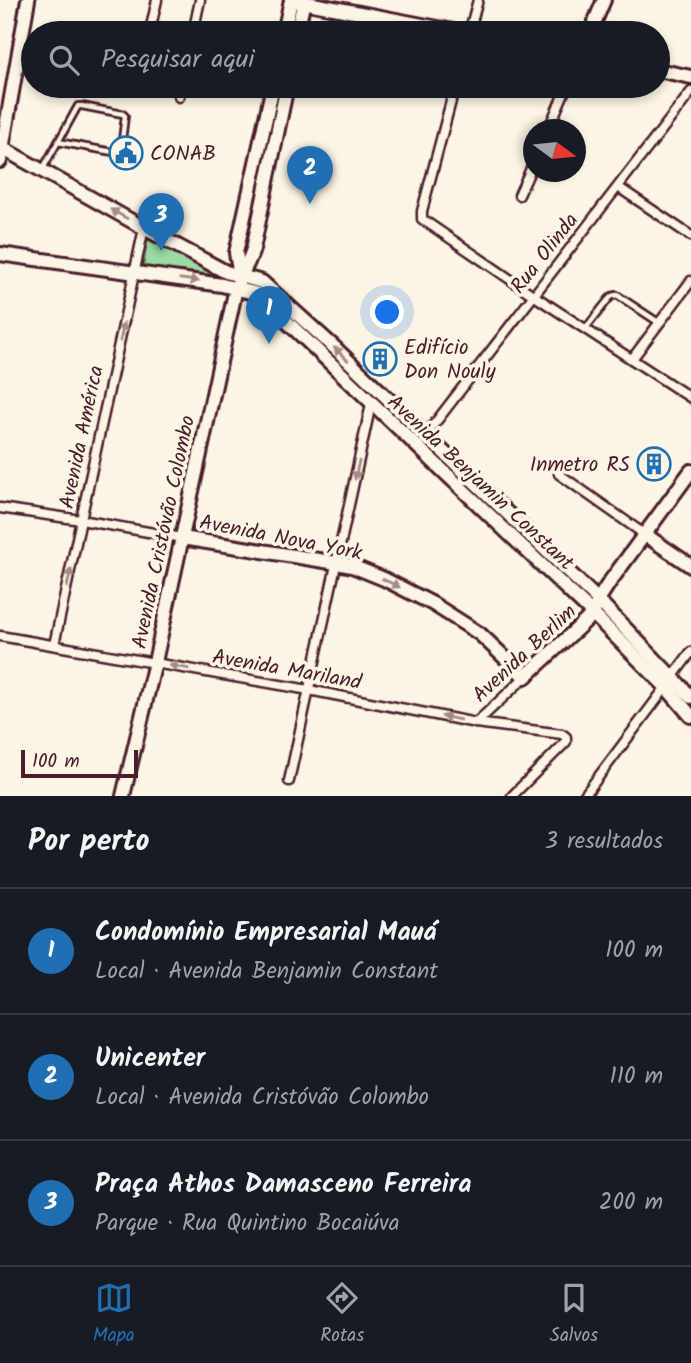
<!DOCTYPE html>
<html lang="pt">
<head>
<meta charset="utf-8">
<style>
  :root { --surface:#171b24; --page:#242831; --text:#f1f3f6; --muted:#9ea1a6; --line:#363941; --accent:#1f6fb2 }
  body { margin:0; font-family:Kalam,sans-serif; background:var(--page); color:var(--text) }
  .compass { position:absolute; left:523px; top:119px; width:63px; height:63px; border-radius:50%; background:var(--surface); box-shadow:0 4px 10px #0003; rotate:105deg }
  .scale { position:absolute; left:21px; bottom:18px; width:117px; box-sizing:border-box; padding-left:7px; border:4px solid #4a1f2b; border-top:0; font-size:19px; line-height:24px; white-space:nowrap; color:#4a1f2b; -webkit-text-stroke:5px #fcf5e5; paint-order:stroke }
  .you { position:absolute; left:388px; top:313px; width:24px; height:24px; margin:-18px; border:5px solid #fff; border-radius:50%; background:#1a73e8; box-shadow:0 0 0 10px #1a73e833 }
  .badge { display:grid; place-items:center; width:46px; height:46px; border-radius:50%; background:var(--accent); color:#fff; font-size:23px; font-weight:700 }
  .pin { position:absolute; translate:-50% -58px; filter:drop-shadow(0 2px 4px #0008) }
  .pin::after { content:''; position:absolute; top:37px; width:24px; height:21px; background:inherit; clip-path:polygon(0 0,100% 0,50% 100%) }
  .list { margin:0; padding:0; list-style:none }
  h2 { display:flex; justify-content:space-between; align-items:center; height:91px; margin:0; padding:0 28px; font-size:30px }
  h2 small { font-size:23px; font-weight:400; color:var(--muted) }
  .list li { display:grid; grid-template-columns:46px 1fr auto; gap:21px; align-items:center; box-sizing:border-box; height:126px; padding:0 28px; border-top:2px solid var(--line) }
  .list b { display:block; font-size:26px; white-space:nowrap }
  .list p { margin:0; font-size:23px; white-space:nowrap; color:var(--muted) }
  .list em { font-size:23px; font-style:normal; color:var(--muted) }
  .icon { flex:none; width:38px; height:38px; fill:none; stroke:currentColor; stroke-width:2; stroke-linecap:round; stroke-linejoin:round }
  .map { position:relative; flex:none; width:691px; height:796px; overflow:hidden }
  .search { position:absolute; background:var(--surface); box-shadow:0 4px 10px #0003; left:21px; right:21px; top:21px; height:77px; display:flex; align-items:center; gap:18px; box-sizing:border-box; padding:0 24px; border-radius:38px; color:var(--muted); font-size:26px }
  .sheet { height:469px; background:var(--surface) }
  nav { display:flex; justify-content:space-around; align-items:center; box-sizing:border-box; height:98px; border-top:2px solid var(--line); background:var(--surface); font-size:19px; color:var(--muted) }
  nav a { display:grid; justify-items:center; gap:4px }
  nav .on { color:var(--accent) }
  .map>svg:first-child { display:block }
  .park { fill:#9bdba4; stroke:#727d68; stroke-width:2 }
  .lines { fill:none; stroke-linecap:round; stroke-linejoin:round }
  .lane-casing { stroke:#4a1f2b; stroke-width:10 }
  .street-casing { stroke:#4a1f2b; stroke-width:13 }
  .secondary-casing { stroke:#4a1f2b; stroke-width:18 }
  .lane { stroke:#fcf5e5; stroke-width:4.5 }
  .street { stroke:#fcf5e5; stroke-width:8 }
  .secondary { stroke:#fcf5e5; stroke-width:12 }
  .oneway { fill:#a38a88 }
  .labels { text-anchor:middle; stroke-width:7; stroke-linejoin:round; paint-order:stroke }
  .poi-label { font-size:21px; fill:#4a1f2b; stroke:#fcf5e5; text-anchor:start }
  .street-label { font-size:21px; fill:#4a1f2b; stroke:#fcf5e5 }
</style>
</head>
<body>
<div class="map">
<svg width="691" height="796" viewBox="0 0 691 796">
  <rect width="100%" height="100%" fill="#fcf5e5"/>
  <filter id="ink" filterUnits="userSpaceOnUse"><feTurbulence type="fractalNoise" baseFrequency=".0143" numOctaves="2"/><feDisplacementMap in="SourceGraphic" scale="14" xChannelSelector="R" yChannelSelector="G"/><feConvolveMatrix kernelMatrix="1 2 1 2 8 2 1 2 1" color-interpolation-filters="sRGB"/></filter>
  <g filter="url(#ink)">
    <!-- park -->
    <polygon class="park" points="148,235 213,271 218,275 143,268"/>
    <g class="lines">
      <defs>
        <g id="lane">
          <polygon points="78,106 82,106 123,114 125,116 121,148 118,151 113,152 58,142"/>
          <polyline points="42,170 58,142"/>
          <polyline points="586,328 608,300 612,296 617,295 658,322"/>
        </g>
        <g id="street">
          <polyline points="150,31 157,0"/>
          <polyline points="193,33 200,0"/>
          <polyline points="469,33 478,0"/>
          <polyline points="455,86 422,211 422,219 533,295 691,398"/>
          <polyline points="179,97 181,86"/>
          <polyline points="548,130 567,86"/>
          <polyline points="618,187 691,236"/>
          <polyline points="519,195 534,162"/>
          <polyline points="632,359 691,281"/>
          <polyline points="425,436 691,92"/>
          <polyline points="559,474 644,534"/>
          <polyline points="0,508 81,520 182,538"/>
          <polyline points="0,636 309,690 476,723 562,734 566,737 566,742 512,796"/>
          <polyline points="54,645 144,228"/>
          <polyline points="673,676 691,652"/>
          <polyline points="476,723 525,677"/>
          <polyline points="289,781 371,404"/>
          <polyline points="584,796 666,687"/>
        </g>
        <g id="secondary">
          <polyline points="292,0 464,33"/>
          <polyline points="284,33 291,0"/>
          <polyline points="297,33 304,0"/>
          <polyline points="590,33 604,0"/>
          <polyline points="658,70 691,77"/>
          <polyline points="0,147 144,228 226,272 262,282 335,348 598,600 691,697"/>
          <polyline points="0,161 28,0"/>
          <polyline points="0,254 222,285 258,294 593,614 666,687 691,716"/>
          <polyline points="240,276 236,253 273,86"/>
          <polyline points="644,534 691,566"/>
          <polyline points="182,538 337,563 352,566 384,579 433,604 480,634 525,677 593,614 598,600 609,583 691,471"/>
          <path d="M123,796L155,662L236,288C241,274 249,263 253,249L287,86"/>
        </g>
      </defs>
      <!-- lane casing -->
      <use href="#lane" class="lane-casing"/>
      <!-- street casing -->
      <use href="#street" class="street-casing"/>
      <!-- secondary casing -->
      <use href="#secondary" class="secondary-casing"/>
      <!-- lane -->
      <use href="#lane" class="lane"/>
      <!-- street -->
      <use href="#street" class="street"/>
      <!-- secondary -->
      <use href="#secondary" class="secondary"/>
    </g>
    <!-- one-way arrows -->
    <defs><path id="oneway-solid" d="M-6-.8H1V-3.2L6.5 0L1 3.2V.8H-6Z" transform="scale(1.75)"/></defs>
    <g class="oneway">
      <use href="#oneway-solid" transform="translate(119 214) rotate(-151)"/>
      <use href="#oneway-solid" transform="translate(189 280) rotate(8)"/>
      <use href="#oneway-solid" transform="translate(122 332) rotate(-78)"/>
      <use href="#oneway-solid" transform="translate(341 354) rotate(-136)"/>
      <use href="#oneway-solid" transform="translate(357 470) rotate(102)"/>
      <use href="#oneway-solid" transform="translate(69 578) rotate(-78)"/>
      <use href="#oneway-solid" transform="translate(391 583) rotate(26)"/>
      <use href="#oneway-solid" transform="translate(179 667) rotate(-170)"/>
      <use href="#oneway-solid" transform="translate(451 718) rotate(-169)"/>
    </g>
  </g>
  <!-- icons -->
  <defs>
    <symbol id="civic-ring" viewBox="-11 -11 22 22"><circle r="9.5" fill="#fcf5e5" stroke="#1f6fb2" stroke-width="1.5"/><path d="M-.6-6.5H3V-4.5H.6V-3L4-1V1h2V6H-6V1h2V-1L-.6-3ZM-1.2 2.5V6h2.4V2.5Z" fill="#1f6fb2"/></symbol>
    <symbol id="building-ring" viewBox="-11 -11 22 22"><circle r="9.5" fill="#fcf5e5" stroke="#1f6fb2" stroke-width="1.5"/><path d="M-4-6H4V6H1V3H-1V6H-4ZM-2.5-4.3h1.7v1.8h-1.7ZM.8-4.3h1.7v1.8H.8ZM-2.5-1h1.7V.8h-1.7ZM.8-1h1.7V.8H.8Z" fill="#1f6fb2"/></symbol>
  </defs>
  <g fill-rule="evenodd">
    <use href="#civic-ring" x="107" y="134" width="38" height="38"/>
    <use href="#building-ring" x="361" y="340" width="38" height="38"/>
    <use href="#building-ring" x="635" y="445" width="38" height="38"/>
  </g>
  <g class="labels">
    <!-- poi labels -->
    <g class="poi-label">
      <text x="150" y="160">CONAB</text>
      <text x="404" y="354">Edifício<tspan x="404" dy="24">Don Nouly</tspan></text>
      <text x="630" y="471" text-anchor="end">Inmetro RS</text>
    </g>
    <!-- street labels -->
    <g class="street-label">
      <text transform="translate(544 253) rotate(-52)" y="7">Rua Olinda</text>
      <text transform="translate(81 437) rotate(-78)" y="7">Avenida América</text>
      <text transform="translate(481 482) rotate(43)" y="7">Avenida Benjamin Constant</text>
      <text transform="translate(163 532) rotate(-78)" y="7">Avenida Cristóvão Colombo</text>
      <text transform="translate(281 537) rotate(11)" y="7">Avenida Nova York</text>
      <text transform="translate(524 653) rotate(-43)" y="7">Avenida Berlim</text>
      <text transform="translate(287 669) rotate(10)" y="7">Avenida Mariland</text>
    </g>
  </g>
</svg>
<svg class="compass" viewBox="-18 -18 36 36"><path d="M0-13l5 13h-10z" fill="#e53935"/><path d="M0 13l5-13h-10z" fill="#9ea1a6"/></svg>
<div class="scale">100 m</div>
<div class="you"></div>
<div class="pin badge" style="left:269px;top:344px">1</div>
<div class="pin badge" style="left:310px;top:204px">2</div>
<div class="pin badge" style="left:161px;top:251px">3</div>
<div class="search"><svg class="icon" aria-label="search" viewBox="0 0 24 24"><circle cx="10" cy="10" r="6"/><path d="M15 15l6 6"/></svg>Pesquisar aqui</div>
</div>
<section class="sheet">
<h2>Por perto<small>3 resultados</small></h2>
<ul class="list">
<li><span class="badge">1</span><div><b>Condomínio Empresarial Mauá</b><p>Local · Avenida Benjamin Constant</p></div><em>100 m</em></li>
<li><span class="badge">2</span><div><b>Unicenter</b><p>Local · Avenida Cristóvão Colombo</p></div><em>110 m</em></li>
<li><span class="badge">3</span><div><b>Praça Athos Damasceno Ferreira</b><p>Parque · Rua Quintino Bocaiúva</p></div><em>200 m</em></li>
</ul>
</section>
<nav>
<a class="on"><svg class="icon" aria-label="map" viewBox="0 0 24 24"><path d="M3 6l6-2 6 2 6-2v14l-6 2-6-2-6 2zM9 4v14M15 6v14"/></svg>Mapa</a>
<a><svg class="icon" aria-label="directions" viewBox="0 0 24 24"><path d="M12 3l9 9-9 9-9-9zM9 14v-3h6M13 9l2 2-2 2"/></svg>Rotas</a>
<a><svg class="icon" aria-label="saved" viewBox="0 0 24 24"><path d="M7 4h10v16l-5-4-5 4z"/></svg>Salvos</a>
</nav>
</body>
</html>
